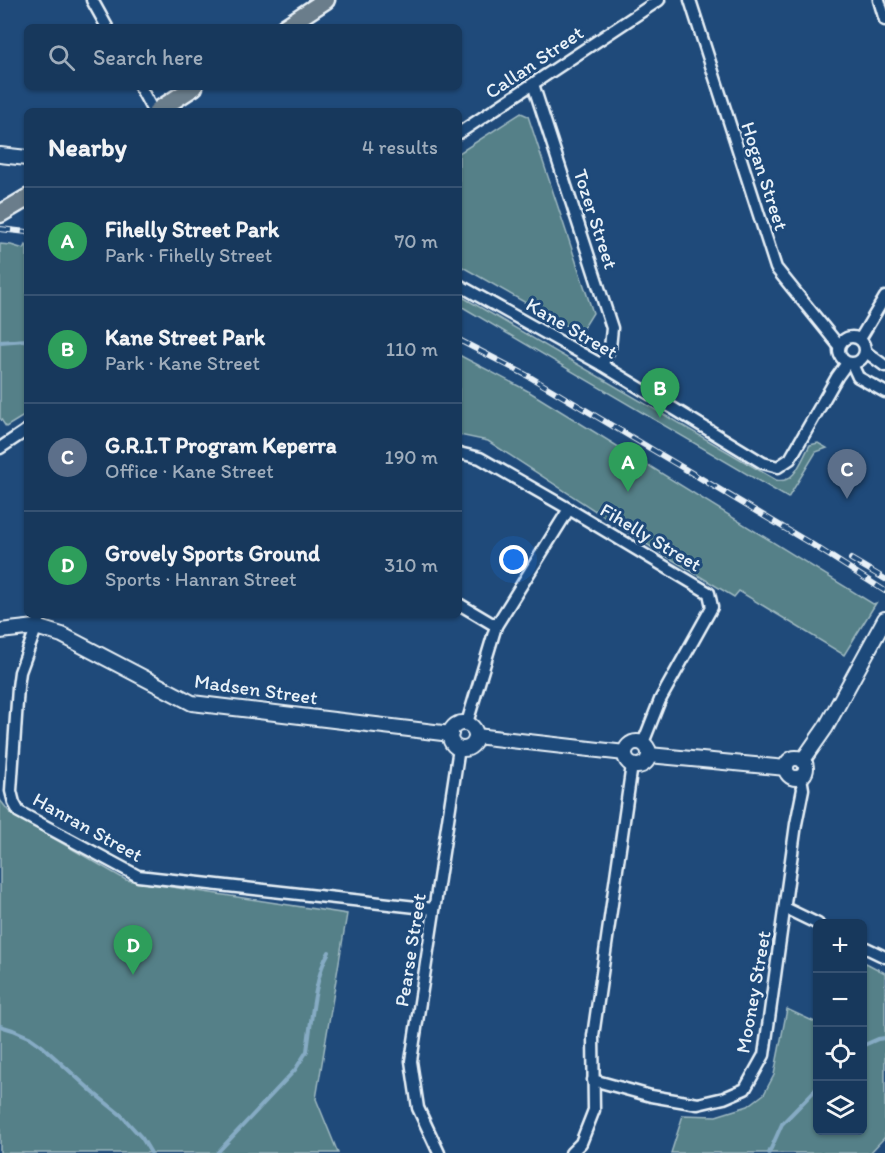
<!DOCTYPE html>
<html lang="en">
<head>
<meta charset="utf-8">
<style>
  :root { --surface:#17385c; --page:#203f62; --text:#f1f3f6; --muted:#9eacbb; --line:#365272; --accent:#bca0f2 }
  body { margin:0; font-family:Itim,sans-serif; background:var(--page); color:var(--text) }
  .controls { position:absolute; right:18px; bottom:18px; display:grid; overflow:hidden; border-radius:9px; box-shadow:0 2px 4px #0004 }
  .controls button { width:54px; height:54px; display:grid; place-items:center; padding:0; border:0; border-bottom:2px solid var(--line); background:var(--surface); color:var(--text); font:30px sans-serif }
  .you { position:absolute; left:514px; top:560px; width:21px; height:21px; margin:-15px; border:4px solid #fff; border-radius:50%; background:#1a73e8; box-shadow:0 0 0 9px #1a73e833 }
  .badge { display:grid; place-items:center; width:39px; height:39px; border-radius:50%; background:var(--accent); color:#fff; font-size:20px; font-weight:700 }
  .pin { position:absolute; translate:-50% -50px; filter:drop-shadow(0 2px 3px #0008) }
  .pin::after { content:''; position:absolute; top:32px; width:21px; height:18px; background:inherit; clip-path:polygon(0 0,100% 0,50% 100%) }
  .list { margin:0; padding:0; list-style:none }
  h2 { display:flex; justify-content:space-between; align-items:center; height:78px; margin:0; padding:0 24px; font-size:26px }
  h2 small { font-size:20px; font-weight:400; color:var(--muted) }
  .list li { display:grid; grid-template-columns:39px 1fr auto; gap:18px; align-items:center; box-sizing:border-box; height:108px; padding:0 24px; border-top:2px solid var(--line) }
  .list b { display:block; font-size:22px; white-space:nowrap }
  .list p { margin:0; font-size:20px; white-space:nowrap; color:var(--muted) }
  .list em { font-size:20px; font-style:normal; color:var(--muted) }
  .icon { flex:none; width:33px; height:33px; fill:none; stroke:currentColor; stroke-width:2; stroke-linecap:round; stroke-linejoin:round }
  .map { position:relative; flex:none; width:885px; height:1153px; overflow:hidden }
  .search { position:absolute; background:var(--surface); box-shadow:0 2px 4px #0004; left:24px; top:24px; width:438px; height:66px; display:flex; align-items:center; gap:15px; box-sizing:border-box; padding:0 21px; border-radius:9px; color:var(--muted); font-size:22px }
  .panel { position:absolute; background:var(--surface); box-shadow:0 2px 4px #0004; left:24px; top:108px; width:438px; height:510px; border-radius:9px }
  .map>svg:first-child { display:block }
  .green { fill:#558088; stroke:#9eb8c0; stroke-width:1.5 }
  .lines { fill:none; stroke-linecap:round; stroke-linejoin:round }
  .stream { stroke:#86abc4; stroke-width:4 }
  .street-casing { stroke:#e8f1f8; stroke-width:15 }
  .secondary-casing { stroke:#e8f1f8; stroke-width:18 }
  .primary-casing { stroke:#e8f1f8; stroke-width:21 }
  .street { stroke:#1f4a7a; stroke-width:10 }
  .secondary { stroke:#1f4a7a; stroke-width:14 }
  .primary { stroke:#6b7d8b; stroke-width:16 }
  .rail-casing { stroke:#e8f1f8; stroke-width:6 }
  .rail { stroke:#1f4a7a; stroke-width:4; stroke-dasharray:11; stroke-linecap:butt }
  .labels { text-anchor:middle; stroke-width:6; stroke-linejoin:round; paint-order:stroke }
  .street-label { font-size:20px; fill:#e8f1f8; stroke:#1f4a7a }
</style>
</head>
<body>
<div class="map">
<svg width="885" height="1153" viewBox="0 0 885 1153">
  <rect width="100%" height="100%" fill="#1f4a7a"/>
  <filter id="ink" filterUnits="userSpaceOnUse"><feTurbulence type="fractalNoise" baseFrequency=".0167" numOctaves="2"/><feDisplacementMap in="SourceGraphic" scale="12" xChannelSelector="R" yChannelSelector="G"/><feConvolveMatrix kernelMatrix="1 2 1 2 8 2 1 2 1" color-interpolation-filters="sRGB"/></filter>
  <g filter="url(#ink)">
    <!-- green -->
    <g class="green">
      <polygon points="521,113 528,116 593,313 583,329 572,329 459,265 459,153"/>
      <polygon points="0,244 11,245 24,249 26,245 27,246 27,414 6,427 0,418"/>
      <path d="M459,295L776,480C795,485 802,458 810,445L818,443L827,448L816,452L788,498L459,305Z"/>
      <polygon points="459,355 528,391 873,604 876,603 844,655 739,591 734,597 643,542 488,441 459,435"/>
      <polygon points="0,800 11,814 126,880 347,914 316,1099 338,1153 0,1153"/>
      <polygon points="866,963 885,973 885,1137 870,1153 671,1153 683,1115 716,1116 748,1106 764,1094 774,1075 787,1009 817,1023 818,1130 862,1130 862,970"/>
    </g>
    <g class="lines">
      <!-- stream -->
      <g class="stream">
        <polyline points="0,342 27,340"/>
        <polyline points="0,1026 13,1030 29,1037 43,1047 95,1094 121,1115 142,1138 151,1153"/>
        <polyline points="862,1046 878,1039 885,1038"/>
        <path d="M217,1153L295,1070L307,1051C311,1024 315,974 329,952"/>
        <polyline points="769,1153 782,1124 818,1087"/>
      </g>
      <defs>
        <g id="street">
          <polyline points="92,0 107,27"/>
          <polyline points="690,0 776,268 839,346"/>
          <polyline points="879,0 885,20"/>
          <polyline points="533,84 612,328 610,348 602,365"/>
          <polyline points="140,87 153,111"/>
          <polyline points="459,133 659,0"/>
          <polyline points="459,285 602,365 763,463 778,467 790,459 837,377 847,363"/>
          <circle cx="852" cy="350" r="13"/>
          <polyline points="860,339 885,297"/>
          <polyline points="866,352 885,366"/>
          <polyline points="852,364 858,377 885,392"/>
          <polyline points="0,448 27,430"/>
          <polyline points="459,453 480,458 569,509 709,593 712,607 660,700 643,743"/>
          <polyline points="459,604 496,626"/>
          <polyline points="41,615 20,672 18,687 11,791 14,803 19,812 138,876 434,909"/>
          <polyline points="467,723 496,626 569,509"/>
          <polyline points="785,908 818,924"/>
          <polyline points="862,946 885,957"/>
          <polyline points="593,1080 651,1096 698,1104 724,1098 745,1089 764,1055 796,824 803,789 801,777"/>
          <polyline points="439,1153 418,1108 411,1061 459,748"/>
          <polyline points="571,1153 581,1143 594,1110 593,1036 632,765"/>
        </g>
        <g id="secondary">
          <polyline points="0,155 27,158"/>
          <polyline points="0,631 36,627 62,635 192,703 451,734"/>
          <circle cx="463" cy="736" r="13"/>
          <polyline points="476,736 625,753"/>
          <circle cx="637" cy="754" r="12"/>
          <polyline points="649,755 786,768"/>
          <circle cx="796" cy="768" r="10"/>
          <polyline points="803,760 826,727 885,619"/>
        </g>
        <g id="primary">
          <polyline points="285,27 326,0"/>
          <polyline points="157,111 194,87"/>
          <polyline points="0,214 27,198"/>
        </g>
      </defs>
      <!-- street casing -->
      <use href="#street" class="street-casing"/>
      <!-- secondary casing -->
      <use href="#secondary" class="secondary-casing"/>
      <!-- primary casing -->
      <use href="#primary" class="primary-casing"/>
      <!-- street -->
      <use href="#street" class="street"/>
      <!-- secondary -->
      <use href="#secondary" class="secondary"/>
      <!-- primary -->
      <use href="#primary" class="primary"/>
      <defs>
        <g id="rail">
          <polyline points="0,229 27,232"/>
          <polyline points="459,340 530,377 813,545 885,591"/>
          <polyline points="851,559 885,579"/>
        </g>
      </defs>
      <!-- rail casing -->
      <use href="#rail" class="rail-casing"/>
      <!-- rail -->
      <use href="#rail" class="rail"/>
    </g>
  </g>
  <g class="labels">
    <!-- street labels -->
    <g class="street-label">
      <text transform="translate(534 62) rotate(-34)" y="7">Callan Street</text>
      <text transform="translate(765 176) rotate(72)" y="7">Hogan Street</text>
      <text transform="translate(596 219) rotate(72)" y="7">Tozer Street</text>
      <text transform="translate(572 328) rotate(30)" y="7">Kane Street</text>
      <text transform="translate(651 537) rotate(31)" y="7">Fihelly Street</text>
      <text transform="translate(256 689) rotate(8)" y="7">Madsen Street</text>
      <text transform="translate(88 827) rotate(29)" y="7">Hanran Street</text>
      <text transform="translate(410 950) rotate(-81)" y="7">Pearse Street</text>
      <text transform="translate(753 992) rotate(-80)" y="7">Mooney Street</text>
    </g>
  </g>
</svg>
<div class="controls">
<button>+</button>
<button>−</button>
<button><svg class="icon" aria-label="locate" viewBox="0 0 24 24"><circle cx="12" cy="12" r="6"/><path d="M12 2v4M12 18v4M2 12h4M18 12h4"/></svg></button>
<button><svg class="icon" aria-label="layers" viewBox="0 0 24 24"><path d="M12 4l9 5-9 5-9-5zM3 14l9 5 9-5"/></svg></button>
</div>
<div class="you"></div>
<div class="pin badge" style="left:628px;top:492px;background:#2e9e5b">A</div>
<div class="pin badge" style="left:660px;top:418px;background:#2e9e5b">B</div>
<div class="pin badge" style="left:847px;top:499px;background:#5c6f8a">C</div>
<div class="pin badge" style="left:133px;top:975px;background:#2e9e5b">D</div>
<div class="search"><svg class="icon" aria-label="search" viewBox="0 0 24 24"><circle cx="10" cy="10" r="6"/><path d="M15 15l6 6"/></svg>Search here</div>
<section class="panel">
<h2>Nearby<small>4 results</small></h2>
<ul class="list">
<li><span class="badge" style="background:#2e9e5b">A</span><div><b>Fihelly Street Park</b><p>Park · Fihelly Street</p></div><em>70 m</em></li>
<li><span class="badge" style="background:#2e9e5b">B</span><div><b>Kane Street Park</b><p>Park · Kane Street</p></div><em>110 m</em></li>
<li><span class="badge" style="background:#5c6f8a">C</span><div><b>G.R.I.T Program Keperra</b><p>Office · Kane Street</p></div><em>190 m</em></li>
<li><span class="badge" style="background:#2e9e5b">D</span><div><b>Grovely Sports Ground</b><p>Sports · Hanran Street</p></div><em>310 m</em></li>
</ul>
</section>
</div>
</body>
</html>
